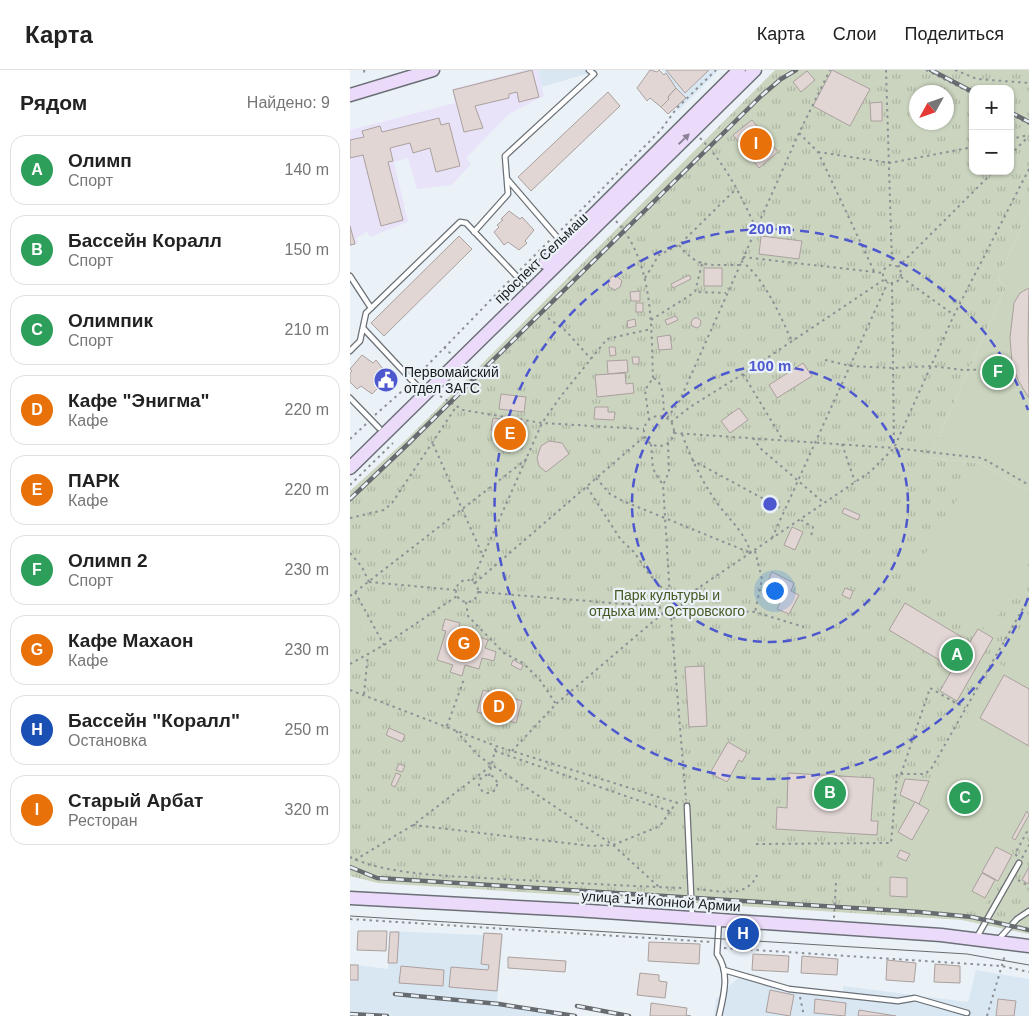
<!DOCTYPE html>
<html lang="ru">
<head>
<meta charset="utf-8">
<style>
  :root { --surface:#fff; --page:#f6f6f6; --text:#222; --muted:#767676; --line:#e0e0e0; --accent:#111827 }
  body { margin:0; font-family:Arial,sans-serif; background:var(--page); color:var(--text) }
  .controls { position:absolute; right:15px; top:15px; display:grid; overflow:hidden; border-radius:10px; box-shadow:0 1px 4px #0004 }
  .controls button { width:45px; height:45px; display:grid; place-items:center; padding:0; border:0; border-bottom:1px solid var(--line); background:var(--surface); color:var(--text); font:25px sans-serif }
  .compass { position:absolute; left:559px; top:15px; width:45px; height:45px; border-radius:50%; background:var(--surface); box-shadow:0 1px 4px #0004; rotate:230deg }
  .you { position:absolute; left:424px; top:520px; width:18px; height:18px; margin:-12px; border:4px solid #fff; border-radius:50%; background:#1a73e8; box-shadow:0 0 0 8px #1a73e833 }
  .badge { display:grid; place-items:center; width:32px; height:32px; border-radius:50%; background:var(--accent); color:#fff; font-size:16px; font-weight:700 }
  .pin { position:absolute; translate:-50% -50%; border:2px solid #fff; box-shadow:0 1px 5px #0006 }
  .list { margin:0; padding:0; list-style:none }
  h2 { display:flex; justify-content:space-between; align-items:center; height:65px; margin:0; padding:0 20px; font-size:21px }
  h2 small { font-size:16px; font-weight:400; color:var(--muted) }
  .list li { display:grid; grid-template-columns:32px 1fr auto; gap:15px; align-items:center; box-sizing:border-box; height:70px; margin:0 10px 10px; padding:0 10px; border:1px solid var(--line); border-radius:15px }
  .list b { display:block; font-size:19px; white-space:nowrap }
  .list p { margin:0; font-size:16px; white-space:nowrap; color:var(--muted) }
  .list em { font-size:16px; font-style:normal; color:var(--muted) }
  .map { position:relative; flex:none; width:679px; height:946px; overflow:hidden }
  header { display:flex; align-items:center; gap:30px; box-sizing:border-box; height:70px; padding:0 25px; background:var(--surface); border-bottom:1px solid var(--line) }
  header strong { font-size:24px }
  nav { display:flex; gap:28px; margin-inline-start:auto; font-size:18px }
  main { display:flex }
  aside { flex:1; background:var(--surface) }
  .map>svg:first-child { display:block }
  .built { fill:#d9e7f3 }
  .education { fill:#e9e3f9 }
  .park { fill:url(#park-tufts); fill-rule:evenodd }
  .pitch { fill:#cad4be }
  .building { fill:#e1d6d4; stroke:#aaa09e }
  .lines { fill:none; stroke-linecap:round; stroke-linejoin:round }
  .lane-casing { stroke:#6a7076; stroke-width:7 }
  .secondary-casing { stroke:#6a7076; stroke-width:15 }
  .path { stroke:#8c9196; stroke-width:2; stroke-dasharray:2.5 4; stroke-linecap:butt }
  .lane { stroke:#fff; stroke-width:4.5 }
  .secondary { stroke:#ecdafa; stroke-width:12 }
  .tram { stroke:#676b6f; stroke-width:1 }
  .rail-casing { stroke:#676b6f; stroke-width:4.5 }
  .rail { stroke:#eaf2f8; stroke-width:2.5; stroke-dasharray:8; stroke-linecap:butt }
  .oneway { fill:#8d8497 }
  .ring { fill:none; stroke:#4e58ce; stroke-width:2.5; stroke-dasharray:9 6 }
  .labels { text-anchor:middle; stroke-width:4.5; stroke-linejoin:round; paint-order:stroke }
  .street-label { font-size:14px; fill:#191c1e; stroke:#eaf2f8 }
  .poi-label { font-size:14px; fill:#191c1e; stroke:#eaf2f8; text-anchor:start }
  .park-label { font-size:14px; fill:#455922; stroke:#eaf2f8 }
  .centre { fill:#4e58ce; stroke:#eaf2f8; stroke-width:2.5 }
  .ring-label { font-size:15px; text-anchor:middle; font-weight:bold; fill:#4e58ce; stroke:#eaf2f8; stroke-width:4.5; stroke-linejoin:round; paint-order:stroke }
</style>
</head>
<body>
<header>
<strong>Карта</strong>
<nav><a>Карта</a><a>Слои</a><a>Поделиться</a></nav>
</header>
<main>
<aside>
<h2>Рядом<small>Найдено: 9</small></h2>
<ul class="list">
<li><span class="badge" style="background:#2e9e5b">A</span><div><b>Олимп</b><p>Спорт</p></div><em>140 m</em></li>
<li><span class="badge" style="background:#2e9e5b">B</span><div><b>Бассейн Коралл</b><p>Спорт</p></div><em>150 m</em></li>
<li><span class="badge" style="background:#2e9e5b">C</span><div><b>Олимпик</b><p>Спорт</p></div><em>210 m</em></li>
<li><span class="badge" style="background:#e8710a">D</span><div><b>Кафе &quot;Энигма&quot;</b><p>Кафе</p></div><em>220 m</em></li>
<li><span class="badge" style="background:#e8710a">E</span><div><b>ПАРК</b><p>Кафе</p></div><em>220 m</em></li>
<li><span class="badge" style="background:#2e9e5b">F</span><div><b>Олимп 2</b><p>Спорт</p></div><em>230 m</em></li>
<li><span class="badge" style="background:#e8710a">G</span><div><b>Кафе Махаон</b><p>Кафе</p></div><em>230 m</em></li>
<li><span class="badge" style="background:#1a4fb4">H</span><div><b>Бассейн &quot;Коралл&quot;</b><p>Остановка</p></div><em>250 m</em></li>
<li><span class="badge" style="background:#e8710a">I</span><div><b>Старый Арбат</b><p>Ресторан</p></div><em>320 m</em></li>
</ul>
</aside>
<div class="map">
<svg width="679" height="946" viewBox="0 0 679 946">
  <defs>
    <pattern id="park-tufts" width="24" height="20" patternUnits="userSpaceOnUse" patternTransform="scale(1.25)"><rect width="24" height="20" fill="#cad4be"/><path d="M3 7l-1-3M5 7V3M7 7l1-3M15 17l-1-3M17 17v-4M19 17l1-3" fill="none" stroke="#adb5a3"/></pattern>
  </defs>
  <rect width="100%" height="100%" fill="#eaf2f8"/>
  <!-- built -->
  <g class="built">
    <polygon points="188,0 250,0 192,17"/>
    <polygon points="313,0 369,0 328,41"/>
    <polygon points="40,861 153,866 147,933 230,946 0,946 0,894 38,899"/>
    <polygon points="626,900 679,909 679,946 364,946 366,929 388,908 492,927 493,916 618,932"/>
  </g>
  <!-- education -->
  <polygon class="education" points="175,0 188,0 194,26 159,44 116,88 121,94 102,115 67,119 58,88 44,92 58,152 20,167 17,162 6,168 8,172 0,177 0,60 105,33 102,19"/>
  <!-- park -->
  <path class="park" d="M425,0H679V140L648,209L656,217L579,388L629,393L679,422V864L612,850L28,813L0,806V421L58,368ZM623,19H660V101H623ZM566,22H596V52H566Z"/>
  <!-- pitch -->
  <g class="pitch">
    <polygon points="679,140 679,422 629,393 579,388 656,217 648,209"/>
    <polygon points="627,395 679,425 679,493 639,561 558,513"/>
    <polygon points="679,543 679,599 655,585"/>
    <polygon points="9,549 13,572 0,578 0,552"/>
    <polygon points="646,592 679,610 679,748 658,785 663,788 631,842 529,833 534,779 547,779 551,707 582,708"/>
  </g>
  <!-- building -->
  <g class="building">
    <polygon points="182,0 189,27 169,32 167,22 159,24 159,28 125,36 133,58 114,62 103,20"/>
    <polygon points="300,0 307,2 309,0 314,5 316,3 326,18 318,27 319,29 311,37 300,28 297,31 287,18"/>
    <polygon points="316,0 359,0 335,23"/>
    <polygon points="482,0 520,19 500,56 463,36"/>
    <polygon points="457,1 465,10 451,22 443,12"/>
    <polygon points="326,18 336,28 318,44 311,37 319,29 318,27"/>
    <polygon points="258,22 270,36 181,121 168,107"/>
    <polygon points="532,32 532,51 521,51 520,33"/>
    <polygon points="89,48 91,55 99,53 110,96 86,102 80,78 63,83 60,73 40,78 43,91 38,92 53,150 31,156 13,85 0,88 0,70 14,67 12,61 30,56 32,62"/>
    <polygon points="402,50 428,82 409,98 383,65"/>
    <polygon points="159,141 170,149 172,147 184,160 175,171 177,173 169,180 158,172 154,175 144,162 149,157 147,155 153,150 151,149"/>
    <polygon points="0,156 5,174 0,175"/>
    <polygon points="109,166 122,179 34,266 21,253"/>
    <polygon points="411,166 452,171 449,189 409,184"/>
    <rect x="354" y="198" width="18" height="18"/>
    <polygon points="339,205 341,209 323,218 321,214"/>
    <polygon points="262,206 268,207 272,211 270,217 265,220 259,217 258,211"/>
    <polygon points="679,218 678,269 679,328 668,310 662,293 660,268 664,233 670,223"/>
    <polygon points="290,221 290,231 281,231 280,222"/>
    <rect x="286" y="233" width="7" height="9"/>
    <polygon points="326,246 328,250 317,255 315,250"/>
    <polygon points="344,248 348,248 351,251 350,256 347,258 342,256 341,252"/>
    <polygon points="285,249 286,256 278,258 277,251"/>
    <polygon points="320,265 322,279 309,280 307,267"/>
    <polygon points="259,277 265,277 266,285 260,286"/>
    <polygon points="12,285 23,293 26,290 37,304 28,315 30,316 22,324 11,316 7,319 0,312 0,303 2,301 0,299"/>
    <polygon points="282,287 289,287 289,294 283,294"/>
    <polygon points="277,290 278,302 258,304 257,291"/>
    <polygon points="453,293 462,306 427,328 419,315"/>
    <polygon points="275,303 276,314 283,313 284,323 247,327 245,305"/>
    <polygon points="151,324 176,327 174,342 149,339"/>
    <polygon points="245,337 258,337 258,342 265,342 264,350 244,349"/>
    <polygon points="389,338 398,350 380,363 371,351"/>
    <polygon points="143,348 176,353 172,379 152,376 153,369 145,368 146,360 141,360"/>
    <polygon points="199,371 212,373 219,384 196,402 189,396 187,388 191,376"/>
    <polygon points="494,438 510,445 508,450 492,443"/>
    <polygon points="442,457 453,462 445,480 434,475"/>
    <polygon points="422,502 444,513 441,521 449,525 439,544 427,539 430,533 412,524"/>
    <polygon points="495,518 503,521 500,529 492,525"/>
    <polygon points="555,533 620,572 628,559 643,568 607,631 590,621 603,598 539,560"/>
    <polygon points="95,549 110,553 108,560 138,570 135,578 146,582 144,591 132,588 129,599 115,595 112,606 100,602 103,595 87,590 96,561 92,560"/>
    <polygon points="163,590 173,595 171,600 161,595"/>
    <polygon points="354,596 357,656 339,657 335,597"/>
    <polygon points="654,605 679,619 679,676 630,648"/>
    <polygon points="133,620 172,631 166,653 127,642"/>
    <polygon points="39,658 55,665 52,672 36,665"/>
    <polygon points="378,672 397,683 392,692 389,690 377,712 360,703"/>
    <polygon points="49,694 55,696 52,702 46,700"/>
    <polygon points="46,703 51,705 45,717 41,715"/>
    <polygon points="438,703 524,708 521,751 528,751 527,765 426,759 427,737 437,738"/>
    <polygon points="555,709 579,711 569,734 550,725"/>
    <polygon points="565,732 579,740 562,770 548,762"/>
    <polygon points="677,741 679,745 665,770 662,768"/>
    <polygon points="646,777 662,785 648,811 632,802"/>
    <polygon points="550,780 560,784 556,791 547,787"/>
    <polygon points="679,797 679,814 672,810"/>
    <polygon points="632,803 645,810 635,828 622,821"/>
    <polygon points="540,807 557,808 557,827 540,826"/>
    <polygon points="8,861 37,861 36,881 7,880"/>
    <polygon points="40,862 49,862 47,893 38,893"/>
    <polygon points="134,863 152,864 147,921 99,917 101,897 138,900 139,895 131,894"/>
    <polygon points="299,872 350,874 349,894 298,891"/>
    <polygon points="403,884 439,886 438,902 402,900"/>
    <polygon points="452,886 488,889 487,905 451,903"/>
    <polygon points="158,887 216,891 215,902 158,898"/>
    <polygon points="537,890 566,893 564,912 536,910"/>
    <polygon points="585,894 610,896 610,913 584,912"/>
    <rect x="0" y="895" width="8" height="15"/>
    <polygon points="51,896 94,900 93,916 49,913"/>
    <polygon points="290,903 309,905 309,911 317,912 315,928 287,925"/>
    <polygon points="420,920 444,925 440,946 416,942"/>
    <polygon points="465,929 496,933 495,946 464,943"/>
    <polygon points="648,929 666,931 664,946 646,946"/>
    <polygon points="301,933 337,938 336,945 341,946 300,946"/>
    <polygon points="509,940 546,946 508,946"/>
  </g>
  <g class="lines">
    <defs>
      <g id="lane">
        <polyline points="158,110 213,174"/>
        <polyline points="124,162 158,124 155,86 244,4 239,0"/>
        <polyline points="0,206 21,238"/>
        <polyline points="14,259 69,318"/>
        <polyline points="0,281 10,271 16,243 110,152 116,153 174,214"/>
        <polyline points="0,328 29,358"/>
        <polyline points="337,736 342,847"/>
        <path d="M369,851L367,884C380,902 374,925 369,946"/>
        <polyline points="627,867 669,793"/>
        <polyline points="647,871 667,849 679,841"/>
        <polyline points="374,900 439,919 548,931 565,928 617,943"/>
      </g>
      <g id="secondary">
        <polyline points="0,25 83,0"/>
        <polyline points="195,193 389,0"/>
        <polyline points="0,398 405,0"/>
        <polyline points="0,828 225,840 591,865 679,876"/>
      </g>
    </defs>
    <!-- lane casing -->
    <use href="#lane" class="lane-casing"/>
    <!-- secondary casing -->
    <use href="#secondary" class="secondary-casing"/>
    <!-- path -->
    <g class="path">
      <polyline points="14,0 15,6"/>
      <polyline points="536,0 542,194"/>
      <polyline points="576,0 623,24"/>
      <polyline points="605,0 627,9 679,13"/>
      <polyline points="660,44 679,54"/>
      <polyline points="449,63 468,82 524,201"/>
      <path d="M350,68C375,93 391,126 406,158"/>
      <polyline points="660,69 679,65"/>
      <polyline points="468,82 540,93 623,77"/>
      <polyline points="660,85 679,66"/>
      <path d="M266,151C304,192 301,257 303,308"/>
      <polyline points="211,160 310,61 327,38 366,0"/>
      <path d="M329,175C349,200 360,194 389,195"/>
      <polyline points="393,187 533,203"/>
      <path d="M391,191C413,206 431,246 441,270"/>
      <polyline points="352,194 345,222 376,223"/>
      <circle cx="542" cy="204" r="9"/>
      <polyline points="548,197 644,101"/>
      <polyline points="170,200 200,170"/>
      <polyline points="551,207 604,245"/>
      <polyline points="295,208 309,185 329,175 387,118"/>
      <polyline points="542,213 544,375"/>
      <polyline points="198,248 216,261 241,289"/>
      <polyline points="301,250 345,222"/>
      <polyline points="94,277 101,284"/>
      <polyline points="475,290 501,296 543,298 582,296 613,300 651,299"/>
      <polyline points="393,304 433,370"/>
      <polyline points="67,306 161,209"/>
      <polyline points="90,326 113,340 192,353 294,359"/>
      <polyline points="25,345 59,315"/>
      <circle cx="309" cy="361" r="15"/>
      <polyline points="317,348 329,332 449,63 480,0"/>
      <path d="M299,350L295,320L303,308C315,312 313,335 314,346"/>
      <polyline points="321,352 340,337 393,304 535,209"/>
      <polyline points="324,363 544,378 632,388 679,415"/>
      <path d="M332,364C341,389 352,411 367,433C380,451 394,461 401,483"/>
      <polyline points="403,368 410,378 474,433"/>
      <polyline points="0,369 16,354"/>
      <polyline points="318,373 319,402 313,415 320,527"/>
      <polyline points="83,374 133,486"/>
      <polyline points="301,374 303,399 313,415"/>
      <polyline points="492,374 505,412"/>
      <polyline points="342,390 434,440"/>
      <polyline points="246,408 260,424 273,431 401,483"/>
      <polyline points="0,415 43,373"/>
      <polyline points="237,417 271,470 284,482 299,504 311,517 320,521"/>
      <polyline points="0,448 34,440 42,433 106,337"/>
      <polyline points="451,450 463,457 461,467"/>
      <polyline points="422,468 538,212"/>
      <polyline points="405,481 412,509 405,542"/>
      <polyline points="0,483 12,497 19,512"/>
      <circle cx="117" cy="521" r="11"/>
      <polyline points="122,511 192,353 211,326 257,269 301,259"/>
      <polyline points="19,512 106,520"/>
      <polyline points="125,513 295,366"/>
      <polyline points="5,522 34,575"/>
      <polyline points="129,522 310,537"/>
      <polyline points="0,526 178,388"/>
      <circle cx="321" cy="537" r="11"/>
      <polyline points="329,531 520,402 544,378 604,245 679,99"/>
      <polyline points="116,532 118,546 154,583 173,593 190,610 206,634"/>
      <polyline points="331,538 405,542 454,557"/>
      <polyline points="321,548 336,730"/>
      <polyline points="0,594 34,575 107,526"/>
      <polyline points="0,620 146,676 331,734"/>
      <polyline points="14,624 18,584"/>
      <polyline points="97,656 114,609"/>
      <polyline points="106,661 130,687 263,775 309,817"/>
      <polyline points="145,681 322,742"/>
      <polyline points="162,681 206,634 312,544"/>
      <polyline points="551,704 580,618 615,638"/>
      <circle cx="138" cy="714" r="9"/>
      <polyline points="139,706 146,676"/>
      <polyline points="63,755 241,776 263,775 310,756 326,733"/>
      <polyline points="406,774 541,773 547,704 575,704 581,699 679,528"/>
      <polyline points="667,786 665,784 679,758"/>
      <path d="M0,787C39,806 107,806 151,809C212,812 273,816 335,818"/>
      <polyline points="672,788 679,775"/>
      <polyline points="5,790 63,755 142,695"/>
      <polyline points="668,810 679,816"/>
      <path d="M347,819C368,821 397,829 407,805"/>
      <polyline points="484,848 486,812"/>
      <polyline points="0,849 362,872"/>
      <polyline points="374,878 652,896 679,902"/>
      <polyline points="450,927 454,946"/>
      <polyline points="637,946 655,885"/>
    </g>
    <!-- lane -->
    <use href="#lane" class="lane"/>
    <!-- secondary -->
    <use href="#secondary" class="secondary"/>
    <!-- tram -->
    <polyline class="tram" points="0,846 617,884 679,895"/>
    <defs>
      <g id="rail">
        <polyline points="581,0 623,22"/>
        <polyline points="660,42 679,52"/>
        <polyline points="0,429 58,374 411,26 431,9 446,0"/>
        <polyline points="0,797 27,808 569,842 622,847 679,860"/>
        <polyline points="45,924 149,934 225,946"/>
        <polyline points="227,936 279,946"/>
        <polyline points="0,944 37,946"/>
      </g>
    </defs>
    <!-- rail casing -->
    <use href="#rail" class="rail-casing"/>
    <!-- rail -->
    <use href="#rail" class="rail"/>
  </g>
  <!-- one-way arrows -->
  <defs><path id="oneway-solid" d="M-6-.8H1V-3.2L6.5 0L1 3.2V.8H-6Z" transform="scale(1.25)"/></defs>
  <use class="oneway" href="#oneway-solid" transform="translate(334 69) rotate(-44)"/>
  <!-- distance rings -->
  <g class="ring">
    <circle cx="420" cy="434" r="138"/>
    <path d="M678 528A275 275 0 1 1 678 340"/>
  </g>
  <!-- icons -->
  <defs>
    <symbol id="civic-disc" viewBox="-11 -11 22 22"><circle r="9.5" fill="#4e58ce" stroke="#eaf2f8"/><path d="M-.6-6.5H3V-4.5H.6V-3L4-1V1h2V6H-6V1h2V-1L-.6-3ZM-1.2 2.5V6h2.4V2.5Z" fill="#fff"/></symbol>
  </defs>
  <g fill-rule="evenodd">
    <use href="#civic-disc" x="22" y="296" width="28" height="28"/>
  </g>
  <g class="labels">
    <!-- street labels -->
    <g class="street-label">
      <text transform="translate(191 188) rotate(-44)" y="5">проспект Сельмаш</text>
      <text transform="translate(311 831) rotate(4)" y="5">улица 1-й Конной Армии</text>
    </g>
    <!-- poi labels -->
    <g class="poi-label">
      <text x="54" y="307">Первомайский<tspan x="54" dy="16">отдел ЗАГС</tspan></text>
    </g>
    <!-- park labels -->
    <g class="park-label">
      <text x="317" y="530">Парк культуры и<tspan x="317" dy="16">отдыха им. Островского</tspan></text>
    </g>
  </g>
  <circle cx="420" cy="434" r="8" class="centre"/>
  <g class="ring-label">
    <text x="420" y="164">200 m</text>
    <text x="420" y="301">100 m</text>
  </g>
</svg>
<div class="controls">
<button>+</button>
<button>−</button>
</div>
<svg class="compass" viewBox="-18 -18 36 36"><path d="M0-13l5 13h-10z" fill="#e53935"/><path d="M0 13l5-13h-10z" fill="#767676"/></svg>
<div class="you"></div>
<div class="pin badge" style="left:607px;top:585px;background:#2e9e5b">A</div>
<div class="pin badge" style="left:480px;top:723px;background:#2e9e5b">B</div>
<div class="pin badge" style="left:615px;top:728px;background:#2e9e5b">C</div>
<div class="pin badge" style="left:149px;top:637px;background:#e8710a">D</div>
<div class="pin badge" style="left:160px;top:364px;background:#e8710a">E</div>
<div class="pin badge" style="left:648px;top:302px;background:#2e9e5b">F</div>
<div class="pin badge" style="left:114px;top:574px;background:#e8710a">G</div>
<div class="pin badge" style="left:393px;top:864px;background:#1a4fb4">H</div>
<div class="pin badge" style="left:406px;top:74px;background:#e8710a">I</div>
</div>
</main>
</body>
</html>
